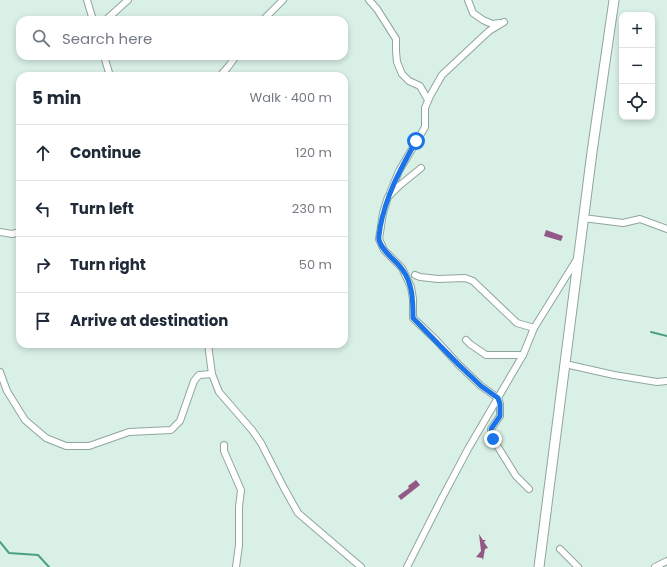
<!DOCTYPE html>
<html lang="en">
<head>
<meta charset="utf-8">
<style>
  :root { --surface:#fff; --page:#f2f2f3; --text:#1f2937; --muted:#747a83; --line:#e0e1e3 }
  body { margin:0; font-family:Poppins,sans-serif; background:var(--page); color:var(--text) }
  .controls { position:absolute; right:12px; top:12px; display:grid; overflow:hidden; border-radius:8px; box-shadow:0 2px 6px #0003 }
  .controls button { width:36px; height:36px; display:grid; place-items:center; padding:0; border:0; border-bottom:1px solid var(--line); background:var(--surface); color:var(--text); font:20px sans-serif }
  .stop { position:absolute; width:12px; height:12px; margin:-9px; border:3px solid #1a73e8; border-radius:50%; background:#fff }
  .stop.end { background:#1a73e8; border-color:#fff; box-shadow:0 1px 4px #0008 }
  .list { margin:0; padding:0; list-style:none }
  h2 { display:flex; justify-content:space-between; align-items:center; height:52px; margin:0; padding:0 16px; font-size:17px }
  h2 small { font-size:13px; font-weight:400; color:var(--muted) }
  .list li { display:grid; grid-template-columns:26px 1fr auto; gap:12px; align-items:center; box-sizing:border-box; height:56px; padding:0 16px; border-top:1px solid var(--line) }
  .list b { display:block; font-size:15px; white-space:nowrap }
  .list em { font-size:13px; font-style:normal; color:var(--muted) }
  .icon { flex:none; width:22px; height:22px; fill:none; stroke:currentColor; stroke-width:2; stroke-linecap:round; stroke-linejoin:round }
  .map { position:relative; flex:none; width:667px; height:567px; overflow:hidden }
  .search { position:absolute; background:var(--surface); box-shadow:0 2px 6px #0003; left:16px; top:16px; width:332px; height:44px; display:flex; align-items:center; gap:10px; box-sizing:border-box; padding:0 14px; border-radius:12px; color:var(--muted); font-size:15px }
  .panel { position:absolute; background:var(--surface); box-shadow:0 2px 6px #0003; left:16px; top:72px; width:332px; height:276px; border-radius:12px }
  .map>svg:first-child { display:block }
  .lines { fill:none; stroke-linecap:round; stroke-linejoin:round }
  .stream { stroke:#4aa181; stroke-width:2 }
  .building { fill:#925886 }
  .minor-casing { stroke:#90a69c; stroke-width:8 }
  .secondary-casing { stroke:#90a69c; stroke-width:11 }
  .minor { stroke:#fff; stroke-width:6 }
  .secondary { stroke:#fff; stroke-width:9 }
  .route { stroke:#1a73e8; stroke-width:5 }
</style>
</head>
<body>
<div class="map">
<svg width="667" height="567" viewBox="0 0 667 567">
  <rect width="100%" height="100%" fill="#d9f0e6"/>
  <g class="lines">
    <!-- stream -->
    <g class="stream">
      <polyline points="651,332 667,336"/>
      <polyline points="0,542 9,553 38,555 49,567"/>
    </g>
  </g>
  <!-- building -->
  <g class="building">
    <polygon points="546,230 563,236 561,241 544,236"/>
    <polygon points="416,480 420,485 401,500 398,496 409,488 408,486"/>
    <polygon points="479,534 483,540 486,540 484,542 488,548 485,549 483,560 482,558 476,557 481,551"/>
  </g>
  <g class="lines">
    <defs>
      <g id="minor">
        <polyline points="87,0 93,20"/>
        <polyline points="369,0 377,9 396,39 396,51 397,62 402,74 409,81 420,86 428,100"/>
        <polyline points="468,0 473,13 483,20 492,24 500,23"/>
        <polyline points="108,18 128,0"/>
        <polyline points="263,20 283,0"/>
        <polyline points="104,56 110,76"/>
        <polyline points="220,76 228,67 236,56"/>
        <polyline points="421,168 399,186 388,197 383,213 379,239 384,250 402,268 411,287 413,299 413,318 437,341 458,364 481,386 498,398 500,404 500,416 491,429 493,439 516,476 529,489"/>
        <polyline points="390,193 399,171 425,127 425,108 430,96 442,75 489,31 504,22"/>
        <polyline points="583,218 623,223 640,219 667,229"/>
        <polyline points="0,232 12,234 20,232"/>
        <polyline points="415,275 420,277 438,279 465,278 473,281 517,323 534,328"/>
        <polyline points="466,340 470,344 486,355 523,355"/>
        <polyline points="208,344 212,374 219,392 252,430 261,443 284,488 298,513 361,567"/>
        <polyline points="565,364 614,375 657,382 667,381"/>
        <polyline points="0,372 7,391 25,420 46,438 66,446 89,446 129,432 171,430 180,421 194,381 199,375 212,374"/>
        <polyline points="224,445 224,451 241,490 239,507 239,545 236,567"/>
        <polyline points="560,549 578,567"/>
        <polyline points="407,567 442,498 468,449 523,355 534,328 577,259"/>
        <polyline points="655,567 667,561"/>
      </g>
      <polyline id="secondary" points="539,567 592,152 614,0"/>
    </defs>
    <!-- minor casing -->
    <use href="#minor" class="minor-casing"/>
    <!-- secondary casing -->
    <use href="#secondary" class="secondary-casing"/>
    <!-- minor -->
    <use href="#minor" class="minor"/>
    <!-- secondary -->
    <use href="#secondary" class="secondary"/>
  </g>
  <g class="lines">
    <!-- route -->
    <path class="route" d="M416,141C400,170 386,195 380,228C380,232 378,237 379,240C383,253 395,259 402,269C413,284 413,301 413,318L458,364L481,386L498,398L500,404V416L491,429L493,439"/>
  </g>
</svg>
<div class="controls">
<button>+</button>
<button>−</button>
<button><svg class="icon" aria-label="locate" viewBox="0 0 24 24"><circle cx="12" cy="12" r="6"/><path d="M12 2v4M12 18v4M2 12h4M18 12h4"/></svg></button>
</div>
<div class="stop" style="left:416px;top:141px"></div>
<div class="stop end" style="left:493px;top:439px"></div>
<div class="search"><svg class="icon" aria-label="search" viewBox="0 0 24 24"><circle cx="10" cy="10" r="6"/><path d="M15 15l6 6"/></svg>Search here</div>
<section class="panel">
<h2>5 min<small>Walk · 400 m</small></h2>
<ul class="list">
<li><svg class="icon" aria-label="ahead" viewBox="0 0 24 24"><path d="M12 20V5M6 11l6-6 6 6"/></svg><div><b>Continue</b></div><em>120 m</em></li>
<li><svg class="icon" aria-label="left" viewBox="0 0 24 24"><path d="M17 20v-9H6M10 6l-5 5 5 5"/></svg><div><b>Turn left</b></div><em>230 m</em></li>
<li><svg class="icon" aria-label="right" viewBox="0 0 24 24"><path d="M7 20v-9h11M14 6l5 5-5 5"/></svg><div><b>Turn right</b></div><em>50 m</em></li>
<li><svg class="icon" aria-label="arrive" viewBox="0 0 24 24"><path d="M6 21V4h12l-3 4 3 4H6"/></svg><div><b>Arrive at destination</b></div></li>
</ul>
</section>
</div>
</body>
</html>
